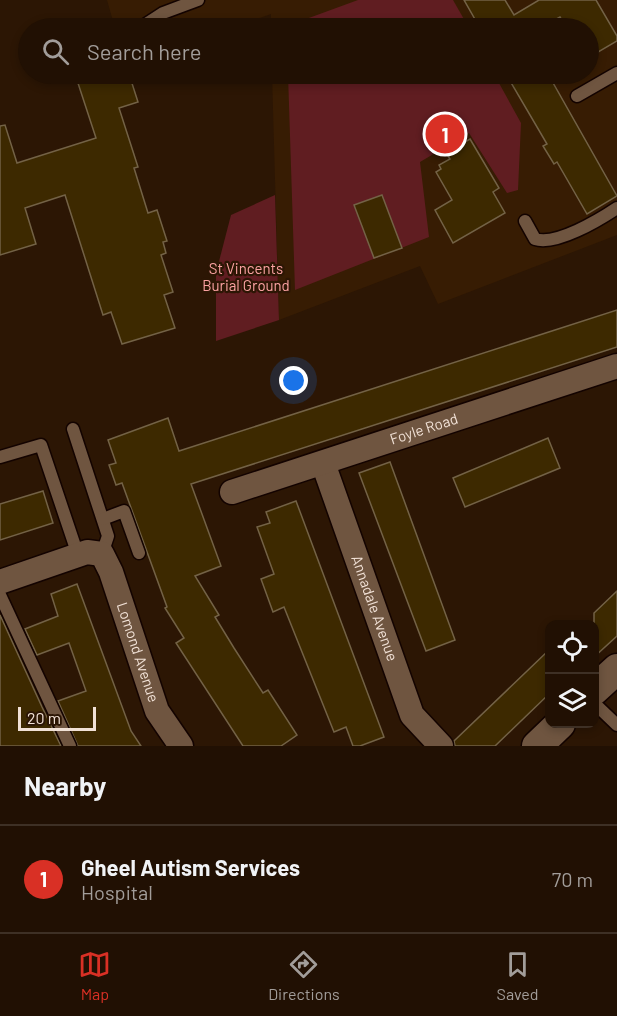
<!DOCTYPE html>
<html lang="en">
<head>
<meta charset="utf-8">
<style>
  :root { --surface:#211003; --page:#2d1e12; --text:#f1f3f6; --muted:#a29d9a; --line:#3e3025; --accent:#d93025 }
  body { margin:0; font-family:Barlow,sans-serif; background:var(--page); color:var(--text) }
  .controls { position:absolute; right:18px; bottom:18px; display:grid; overflow:hidden; border-radius:12px; box-shadow:0 3px 9px #0003 }
  .controls button { width:54px; height:54px; display:grid; place-items:center; padding:0; border:0; border-bottom:2px solid var(--line); background:var(--surface); color:var(--text); font:30px sans-serif }
  .scale { position:absolute; left:18px; bottom:15px; width:78px; box-sizing:border-box; padding-left:6px; border:3px solid #f1e1d6; border-top:0; font-size:16px; line-height:21px; white-space:nowrap; color:#f1e1d6; -webkit-text-stroke:4px #2c1604; paint-order:stroke }
  .you { position:absolute; left:294px; top:381px; width:21px; height:21px; margin:-15px; border:4px solid #fff; border-radius:50%; background:#1a73e8; box-shadow:0 0 0 9px #1a73e833 }
  .badge { display:grid; place-items:center; width:39px; height:39px; border-radius:50%; background:var(--accent); color:#fff; font-size:20px; font-weight:700 }
  .pin { position:absolute; translate:-50% -50%; border:3px solid #fff; box-shadow:0 2px 6px #0006 }
  .list { margin:0; padding:0; list-style:none }
  h2 { display:flex; justify-content:space-between; align-items:center; height:78px; margin:0; padding:0 24px; font-size:26px }
  h2 small { font-size:20px; font-weight:400; color:var(--muted) }
  .list li { display:grid; grid-template-columns:39px 1fr auto; gap:18px; align-items:center; box-sizing:border-box; height:108px; padding:0 24px; border-top:2px solid var(--line) }
  .list b { display:block; font-size:22px; white-space:nowrap }
  .list p { margin:0; font-size:20px; white-space:nowrap; color:var(--muted) }
  .list em { font-size:20px; font-style:normal; color:var(--muted) }
  .icon { flex:none; width:33px; height:33px; fill:none; stroke:currentColor; stroke-width:2; stroke-linecap:round; stroke-linejoin:round }
  .map { position:relative; flex:none; width:617px; height:746px; overflow:hidden }
  .search { position:absolute; background:var(--surface); box-shadow:0 3px 9px #0003; left:18px; right:18px; top:18px; height:66px; display:flex; align-items:center; gap:15px; box-sizing:border-box; padding:0 21px; border-radius:33px; color:var(--muted); font-size:22px }
  .sheet { height:186px; background:var(--surface) }
  nav { display:flex; justify-content:space-around; align-items:center; box-sizing:border-box; height:84px; border-top:2px solid var(--line); background:var(--surface); font-size:16px; color:var(--muted) }
  nav a { display:grid; justify-items:center; gap:3px }
  nav .on { color:var(--accent) }
  .map>svg:first-child { display:block }
  .built { fill:#371c03 }
  .green { fill:#601d21 }
  .building { fill:#3d2900; stroke:#736246; stroke-width:1.5 }
  .lines { fill:none; stroke-linecap:round; stroke-linejoin:round }
  .service-casing { stroke:#130300; stroke-width:15 }
  .minor-casing { stroke:#130300; stroke-width:27 }
  .tertiary-casing { stroke:#130300; stroke-width:33 }
  .service { stroke:#6f5540; stroke-width:12 }
  .minor { stroke:#6f5540; stroke-width:24 }
  .tertiary { stroke:#6f5540; stroke-width:30 }
  .labels { text-anchor:middle; stroke-width:4.5; stroke-linejoin:round; paint-order:stroke }
  .park-label { font-size:15px; fill:#fba2a2; stroke:#2c1604 }
  .street-label { font-size:15px; fill:#f1e1d6; stroke:#2c1604 }
</style>
</head>
<body>
<div class="map">
<svg width="617" height="746" viewBox="0 0 617 746">
  <rect width="100%" height="100%" fill="#2c1604"/>
  <!-- built -->
  <polygon class="built" points="107,0 617,0 617,235 438,304 420,266 279,320 272,74 588,74 588,28 271,28 271,14 231,28 115,28"/>
  <!-- green -->
  <g class="green">
    <polygon points="358,0 453,0 469,28 287,28 287,26"/>
    <polygon points="288,74 494,74 521,123 518,190 507,193 469,133 420,162 429,237 295,290"/>
    <polygon points="275,195 279,320 216,341 216,273 231,215"/>
  </g>
  <!-- building -->
  <g class="building">
    <polygon points="464,0 505,0 514,15 539,0 596,0 617,36 617,41 588,58 588,28 567,28 560,17 540,28 480,28"/>
    <polygon points="75,74 129,74 138,102 119,108 138,167 134,168 148,213 157,210 167,241 163,242 166,253 161,255 173,292 164,295 175,328 122,344 111,312 103,315 65,195 25,208 36,244 0,255 0,126 5,125 17,163 96,138"/>
    <polygon points="506,74 548,74 617,196 587,214 557,162 554,164 543,146 547,144"/>
    <polygon points="470,139 499,188 493,192 505,213 453,243 435,210 452,200 436,172 441,169 439,165 450,159 446,153"/>
    <polygon points="382,195 402,248 374,258 354,205"/>
    <polygon points="617,310 617,347 191,484 221,566 195,576 219,615 215,617 234,648 263,693 268,690 297,735 281,746 243,746 176,643 184,638 165,608 167,607 122,483 116,485 109,465 116,463 108,440 168,418 179,451"/>
    <polygon points="548,438 560,468 465,507 453,478"/>
    <polygon points="390,462 455,640 426,651 359,473"/>
    <polygon points="43,491 53,523 0,540 0,504"/>
    <polygon points="296,501 384,737 360,746 353,746 346,727 334,732 284,607 273,612 261,579 274,574 257,527 270,523 266,512"/>
    <polygon points="77,584 131,731 141,746 78,746 58,701 86,691 69,643 37,655 25,629 58,616 51,594"/>
    <polygon points="617,591 617,636 594,657 594,613"/>
    <polygon points="0,615 42,707 61,746 0,746"/>
    <polygon points="549,650 549,694 495,746 455,746 454,741"/>
  </g>
  <g class="lines">
    <defs>
      <g id="service">
        <polyline points="140,28 163,13 198,0"/>
        <polyline points="577,96 617,73"/>
        <path d="M525,221L535,239C556,246 599,220 617,208"/>
        <polyline points="73,429 108,536 102,554"/>
        <polyline points="0,457 41,445 78,555"/>
        <polyline points="103,519 124,511 139,553"/>
        <polyline points="0,595 70,746"/>
        <polyline points="594,703 617,725"/>
      </g>
      <g id="minor">
        <path id="s1" d="M323,463L412,715L441,746"/>
        <path id="s2" d="M232,492L617,366"/>
        <path id="s3" d="M0,582L87,552L102,554L111,572L157,711L181,746"/>
      </g>
      <g id="tertiary">
        <polyline points="594,690 617,669"/>
        <polyline points="537,746 560,724"/>
      </g>
    </defs>
    <!-- service casing -->
    <use href="#service" class="service-casing"/>
    <!-- minor casing -->
    <use href="#minor" class="minor-casing"/>
    <!-- tertiary casing -->
    <use href="#tertiary" class="tertiary-casing"/>
    <!-- service -->
    <use href="#service" class="service"/>
    <!-- minor -->
    <use href="#minor" class="minor"/>
    <!-- tertiary -->
    <use href="#tertiary" class="tertiary"/>
  </g>
  <g class="labels">
    <!-- park labels -->
    <g class="park-label">
      <text x="246" y="274">St Vincents<tspan x="246" dy="17">Burial Ground</tspan></text>
    </g>
    <!-- street labels -->
    <g class="street-label">
      <text dy="5" stroke="none"><textPath href="#s2" startOffset="202">Foyle Road</textPath></text>
      <text dy="5" stroke="none"><textPath href="#s1" startOffset="154">Annadale Avenue</textPath></text>
      <text dy="5" stroke="none"><textPath href="#s3" startOffset="212">Lomond Avenue</textPath></text>
    </g>
  </g>
</svg>
<div class="controls">
<button><svg class="icon" aria-label="locate" viewBox="0 0 24 24"><circle cx="12" cy="12" r="6"/><path d="M12 2v4M12 18v4M2 12h4M18 12h4"/></svg></button>
<button><svg class="icon" aria-label="layers" viewBox="0 0 24 24"><path d="M12 4l9 5-9 5-9-5zM3 14l9 5 9-5"/></svg></button>
</div>
<div class="scale">20 m</div>
<div class="you"></div>
<div class="pin badge" style="left:445px;top:134px">1</div>
<div class="search"><svg class="icon" aria-label="search" viewBox="0 0 24 24"><circle cx="10" cy="10" r="6"/><path d="M15 15l6 6"/></svg>Search here</div>
</div>
<section class="sheet">
<h2>Nearby<small></small></h2>
<ul class="list">
<li><span class="badge">1</span><div><b>Gheel Autism Services</b><p>Hospital</p></div><em>70 m</em></li>
</ul>
</section>
<nav>
<a class="on"><svg class="icon" aria-label="map" viewBox="0 0 24 24"><path d="M3 6l6-2 6 2 6-2v14l-6 2-6-2-6 2zM9 4v14M15 6v14"/></svg>Map</a>
<a><svg class="icon" aria-label="directions" viewBox="0 0 24 24"><path d="M12 3l9 9-9 9-9-9zM9 14v-3h6M13 9l2 2-2 2"/></svg>Directions</a>
<a><svg class="icon" aria-label="saved" viewBox="0 0 24 24"><path d="M7 4h10v16l-5-4-5 4z"/></svg>Saved</a>
</nav>
</body>
</html>
